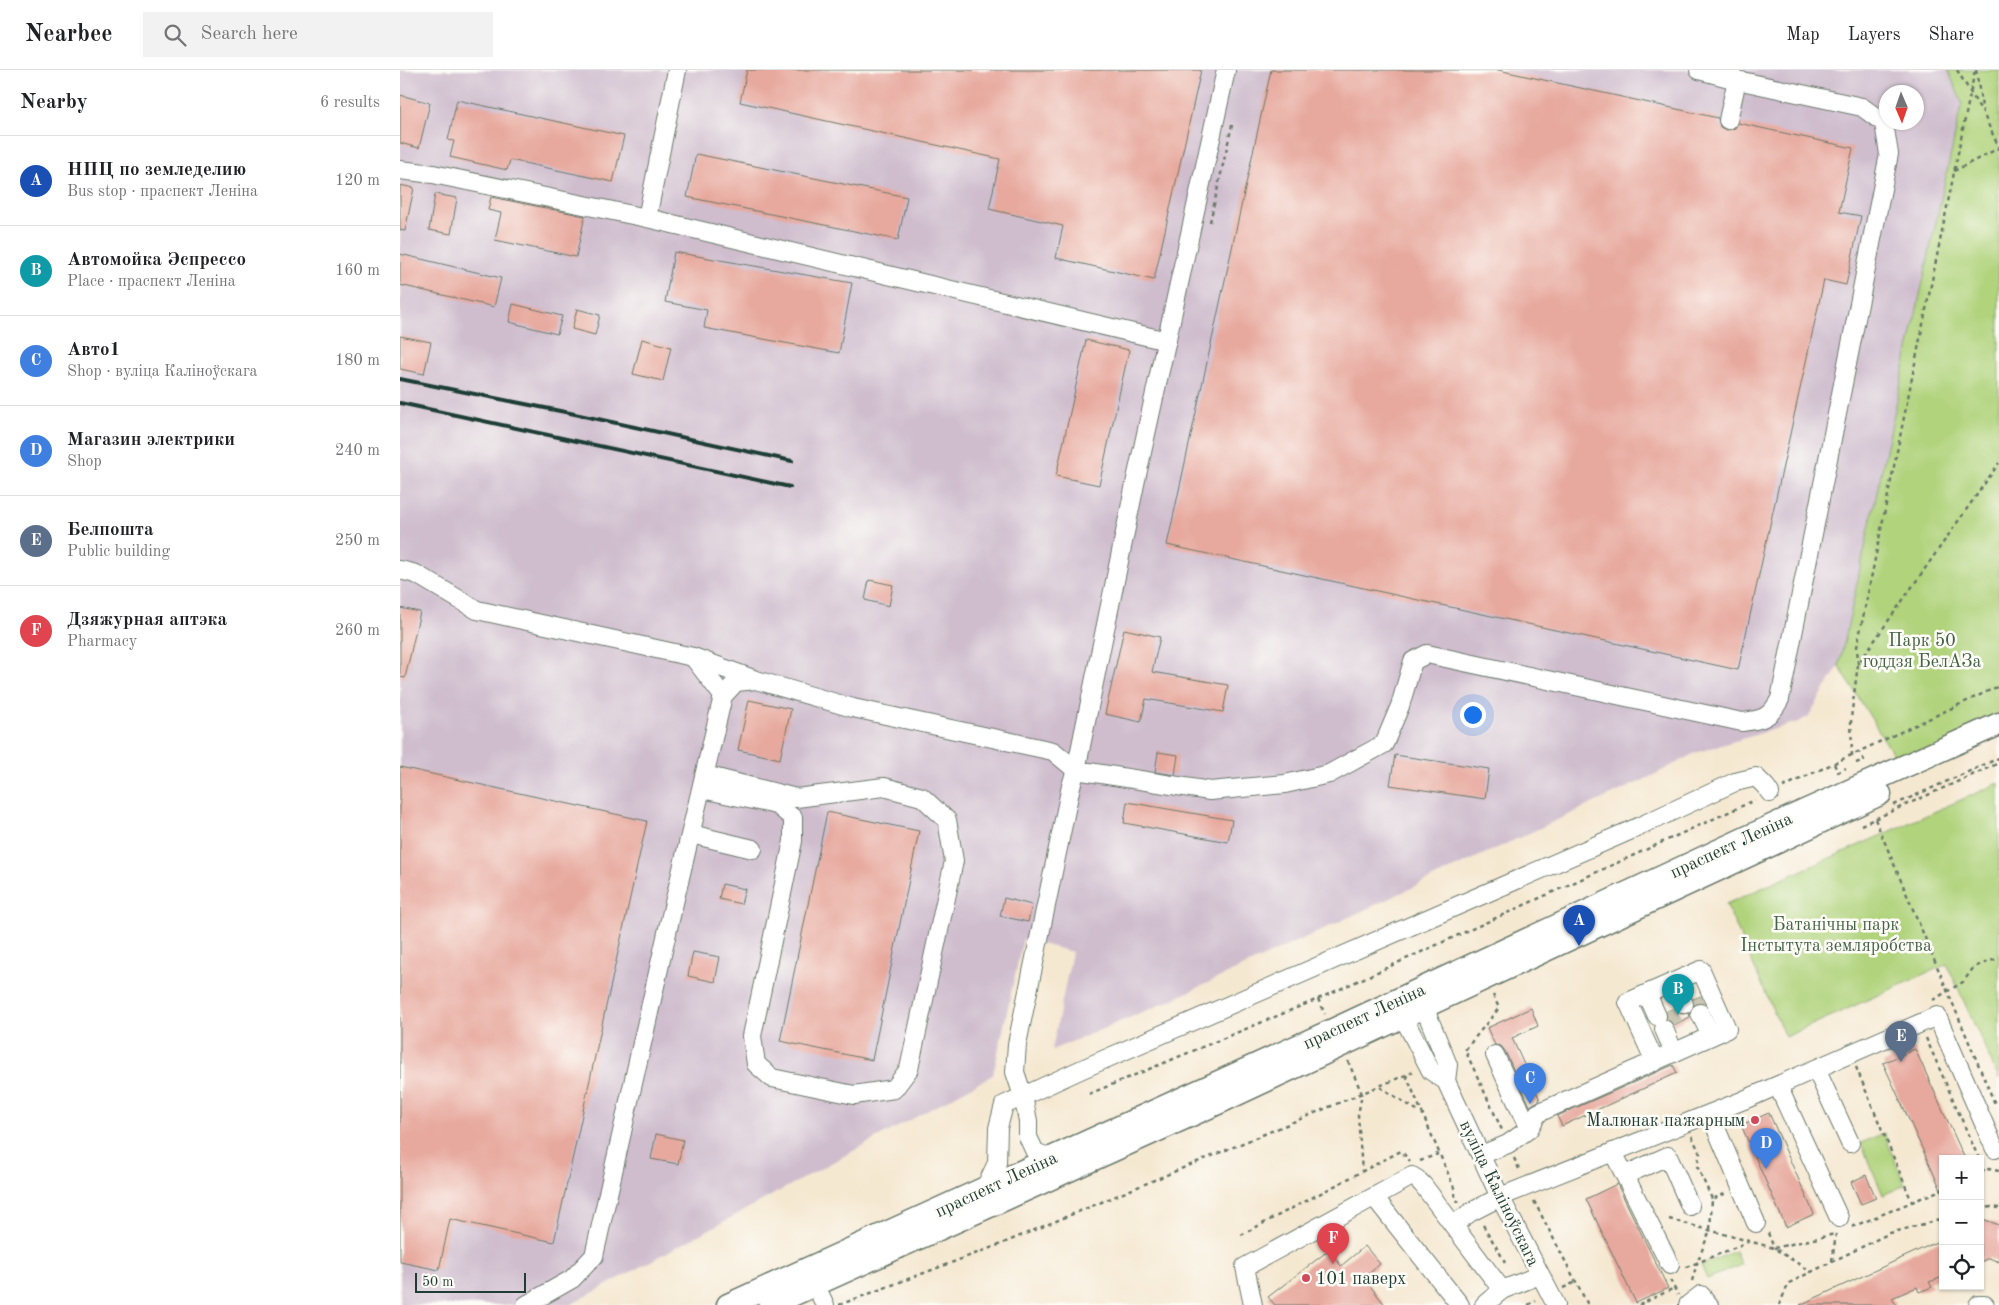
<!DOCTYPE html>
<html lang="en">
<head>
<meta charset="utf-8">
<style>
  :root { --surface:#fff; --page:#f2f2f2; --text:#202124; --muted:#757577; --line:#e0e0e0; --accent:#0f766e }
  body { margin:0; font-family:"Old Standard TT",serif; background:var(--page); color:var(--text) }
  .controls { position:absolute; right:15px; bottom:15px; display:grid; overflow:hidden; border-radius:0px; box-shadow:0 1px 4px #0004 }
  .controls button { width:45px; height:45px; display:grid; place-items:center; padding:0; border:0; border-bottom:1px solid var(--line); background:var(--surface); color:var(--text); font:25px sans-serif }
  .compass { position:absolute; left:1479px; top:15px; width:45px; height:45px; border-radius:50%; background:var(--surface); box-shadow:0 1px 4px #0004; rotate:178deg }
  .scale { position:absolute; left:15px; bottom:12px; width:111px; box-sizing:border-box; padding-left:5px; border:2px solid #1f3d34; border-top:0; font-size:14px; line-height:18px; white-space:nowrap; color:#1f3d34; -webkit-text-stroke:4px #fdfcf7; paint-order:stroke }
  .you { position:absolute; left:1072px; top:644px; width:18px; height:18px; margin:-12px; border:4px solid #fff; border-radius:50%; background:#1a73e8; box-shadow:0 0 0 8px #1a73e833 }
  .badge { display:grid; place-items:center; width:32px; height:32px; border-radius:50%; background:var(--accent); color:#fff; font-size:16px; font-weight:700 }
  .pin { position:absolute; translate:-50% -41px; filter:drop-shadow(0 1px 2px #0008) }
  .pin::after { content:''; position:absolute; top:26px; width:18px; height:15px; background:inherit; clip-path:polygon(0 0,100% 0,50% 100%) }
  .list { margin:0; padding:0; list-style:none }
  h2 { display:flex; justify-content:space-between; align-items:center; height:65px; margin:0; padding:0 20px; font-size:21px }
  h2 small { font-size:16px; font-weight:400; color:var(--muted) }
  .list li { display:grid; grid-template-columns:32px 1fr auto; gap:15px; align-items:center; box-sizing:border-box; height:90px; padding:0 20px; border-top:1px solid var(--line) }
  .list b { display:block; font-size:19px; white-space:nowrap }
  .list p { margin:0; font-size:16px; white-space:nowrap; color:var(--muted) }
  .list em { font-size:16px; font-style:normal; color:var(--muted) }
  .icon { flex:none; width:28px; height:28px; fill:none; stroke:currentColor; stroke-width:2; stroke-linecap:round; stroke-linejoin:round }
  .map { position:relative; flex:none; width:1599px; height:1235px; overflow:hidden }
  header { display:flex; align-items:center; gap:30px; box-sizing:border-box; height:70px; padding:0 25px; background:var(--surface); border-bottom:1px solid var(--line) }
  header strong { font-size:24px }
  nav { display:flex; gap:28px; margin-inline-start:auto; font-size:18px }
  .search { width:350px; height:45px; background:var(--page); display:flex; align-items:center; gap:12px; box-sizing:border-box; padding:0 18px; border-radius:0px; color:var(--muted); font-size:19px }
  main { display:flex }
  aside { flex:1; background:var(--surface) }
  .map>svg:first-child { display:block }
  .industrial { fill:#cfbdce; fill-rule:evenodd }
  .green { fill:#b0d37c; stroke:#688858 }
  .building { fill:#e7a89d }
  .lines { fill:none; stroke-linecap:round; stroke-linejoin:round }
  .minor-tunnel { stroke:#cac6b2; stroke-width:18; stroke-dasharray:18 9; stroke-linecap:butt }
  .minor-casing { stroke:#6a796b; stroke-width:20 }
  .major-casing { stroke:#6a796b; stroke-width:25 }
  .path { stroke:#6a796b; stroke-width:2.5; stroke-dasharray:4 4; stroke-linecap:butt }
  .minor { stroke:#fff; stroke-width:18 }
  .major { stroke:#fff; stroke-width:22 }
  .rail { stroke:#1f3d34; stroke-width:4 }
  .poi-dot { fill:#d1495b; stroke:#fdfcf7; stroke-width:2 }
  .labels { text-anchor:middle; stroke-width:5; stroke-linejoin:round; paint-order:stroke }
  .park-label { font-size:18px; fill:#436246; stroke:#fdfcf7 }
  .street-label { font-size:18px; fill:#1f3d34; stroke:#fdfcf7 }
  .poi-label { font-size:18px; fill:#1f3d34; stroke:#fdfcf7; text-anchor:end }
</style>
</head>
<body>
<header>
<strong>Nearbee</strong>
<div class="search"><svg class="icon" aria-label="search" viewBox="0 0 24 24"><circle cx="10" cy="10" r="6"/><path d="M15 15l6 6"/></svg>Search here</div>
<nav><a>Map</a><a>Layers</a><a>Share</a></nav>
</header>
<main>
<aside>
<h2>Nearby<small>6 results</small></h2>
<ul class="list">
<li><span class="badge" style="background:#1a4fb4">A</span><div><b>НПЦ по земледелию</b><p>Bus stop · праспект Леніна</p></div><em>120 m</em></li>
<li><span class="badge" style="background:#0f9aa8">B</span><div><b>Автомойка Эспрессо</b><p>Place · праспект Леніна</p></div><em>160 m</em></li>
<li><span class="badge" style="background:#3f7fe0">C</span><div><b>Авто1</b><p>Shop · вуліца Каліноўскага</p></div><em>180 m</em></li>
<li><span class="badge" style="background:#3f7fe0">D</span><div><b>Магазин электрики</b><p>Shop</p></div><em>240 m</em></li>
<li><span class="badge" style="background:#5c6f8a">E</span><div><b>Белпошта</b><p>Public building</p></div><em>250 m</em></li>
<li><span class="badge" style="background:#e0444e">F</span><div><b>Дзяжурная аптэка</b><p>Pharmacy</p></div><em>260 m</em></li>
</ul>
</aside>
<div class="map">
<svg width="1599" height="1235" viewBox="0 0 1599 1235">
  <rect width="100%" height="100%" fill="#fdfcf7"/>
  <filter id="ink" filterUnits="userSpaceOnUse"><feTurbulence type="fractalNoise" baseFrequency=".02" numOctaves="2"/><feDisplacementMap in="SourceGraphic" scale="10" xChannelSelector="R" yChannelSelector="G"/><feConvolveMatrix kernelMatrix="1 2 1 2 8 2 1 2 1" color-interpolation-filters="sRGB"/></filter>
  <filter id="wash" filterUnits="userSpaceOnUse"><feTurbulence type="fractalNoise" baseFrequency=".0096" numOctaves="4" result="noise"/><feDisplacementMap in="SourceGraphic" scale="20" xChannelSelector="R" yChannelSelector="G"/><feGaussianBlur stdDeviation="1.12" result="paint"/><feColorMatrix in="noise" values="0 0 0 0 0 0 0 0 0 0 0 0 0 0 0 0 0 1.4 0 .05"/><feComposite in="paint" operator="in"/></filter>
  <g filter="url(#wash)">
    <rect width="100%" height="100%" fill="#f5e8d1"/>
    <!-- industrial -->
    <path class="industrial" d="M0,0H1548L1562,33L1439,596L1408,647L1398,652L1295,683L1254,705L769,931L652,980L672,882L623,869L593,1005L170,1235H0ZM1486,22H1516V52H1486Z"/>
    <!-- green -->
    <g class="green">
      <polygon points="1548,0 1599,0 1599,652 1501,697 1439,596 1562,33"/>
      <polygon points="1599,713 1599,1009 1547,894 1385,967 1326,834"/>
      <polygon points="1484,1063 1505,1115 1483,1125 1461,1073"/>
      <polygon points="1335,1181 1341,1195 1307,1209 1301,1195"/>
    </g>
    <g id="blocks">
      <!-- building -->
      <g class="building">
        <polygon points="347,0 801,0 754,210 656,188 663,156 589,139 600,89 340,32"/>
        <polygon points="871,0 1098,0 1318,48 1320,57 1326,60 1335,58 1338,53 1453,78 1439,142 1461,146 1446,215 1424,210 1338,600 767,475"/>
        <polygon points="0,25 30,33 19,78 0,73"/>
        <polygon points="57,30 224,66 213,112 110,90 107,100 50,87 54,71 48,70"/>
        <polygon points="296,84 507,127 498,170 287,127"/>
        <polygon points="0,115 14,118 5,161 0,160"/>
        <polygon points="35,124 57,128 51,164 29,160"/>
        <polygon points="91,127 185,146 176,187 95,170 101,143 88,140"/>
        <polygon points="274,182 452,213 439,283 304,258 307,240 265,232"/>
        <polygon points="0,184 101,208 94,237 0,215"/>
        <polygon points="113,234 162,246 157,264 109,252"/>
        <polygon points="177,239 200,245 195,265 172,259"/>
        <polygon points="0,266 31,272 24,304 0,299"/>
        <polygon points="242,269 271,277 263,311 233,304"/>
        <polygon points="686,270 729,280 699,415 656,406"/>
        <polygon points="469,510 493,515 489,536 465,530"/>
        <polygon points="0,538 20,542 5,608 0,607"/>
        <polygon points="724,559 760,567 752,602 828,615 823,642 746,629 741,652 705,644"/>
        <polygon points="349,630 391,639 380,689 338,680"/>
        <polygon points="758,682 778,685 775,705 755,702"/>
        <polygon points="995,685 1089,699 1085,729 990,715"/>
        <polygon points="0,697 247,751 154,1172 50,1149 39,1200 0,1192"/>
        <polygon points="727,732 832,750 828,772 724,753"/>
        <polygon points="427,742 519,761 472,990 380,971"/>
        <polygon points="322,814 345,819 341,834 319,829"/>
        <polygon points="604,828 632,835 628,852 600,846"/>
        <polygon points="293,882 320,887 315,912 288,906"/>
        <polygon points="1301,926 1304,934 1294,934 1293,929"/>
        <polygon points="1131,938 1138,956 1112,968 1140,1030 1130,1036 1105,981 1101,976 1095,975 1087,958"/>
        <polygon points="1274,938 1277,942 1282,944 1289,943 1290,947 1274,955 1267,949 1267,941"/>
        <polygon points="1515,979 1565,1089 1543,1089 1543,1124 1483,993"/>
        <polygon points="1273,995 1277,1003 1162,1056 1157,1046"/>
        <polygon points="1369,1043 1414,1144 1386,1157 1341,1055"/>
        <polygon points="256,1064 283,1070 278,1094 251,1089"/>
        <polygon points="1466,1105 1476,1128 1461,1134 1451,1112"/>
        <polygon points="1217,1114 1268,1218 1236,1233 1186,1129"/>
        <polygon points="1580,1148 1599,1155 1599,1192 1589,1188 1580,1192"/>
        <polygon points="1543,1169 1543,1207 1529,1212 1532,1217 1519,1222 1517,1217 1492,1228 1496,1235 1400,1235"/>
        <polygon points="965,1176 980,1194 964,1208 985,1235 875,1235 868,1227 929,1180 941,1196"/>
      </g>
    </g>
  </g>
  <g filter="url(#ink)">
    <use href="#blocks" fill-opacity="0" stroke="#6a796b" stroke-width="1"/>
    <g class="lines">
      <!-- minor-tunnel -->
      <g class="minor-tunnel">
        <polyline points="1294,929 1300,943"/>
        <polyline points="1267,941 1274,955"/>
      </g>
      <defs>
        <g id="minor">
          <path d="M826,0L735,414L676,700L810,721L885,714L929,704L984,674L1000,636L1013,591L1027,584L1342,652C1362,650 1370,648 1380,629L1489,84L1484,53L1462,37L1337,10L1299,0"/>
          <polyline points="1328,50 1337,10"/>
          <polyline points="0,100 33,104 247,148 767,271"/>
          <polyline points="247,148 277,0"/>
          <polyline points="0,500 16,504 77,540 293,587 353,609"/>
          <polyline points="293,587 323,626"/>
          <polyline points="302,719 377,735 393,748 393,771 352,966 356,994 372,1008 454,1025 494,1019 509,999 554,791 547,750 522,727 484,717 396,728 305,705"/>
          <polyline points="291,764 353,779"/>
          <polyline points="1274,912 1284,934"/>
          <polyline points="1247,924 1257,946"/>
          <polyline points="1020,927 1048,995 1046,1011"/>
          <polyline points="998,937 1031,1001 1046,1011 1100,1127 1156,1235"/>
          <polyline points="1300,943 1311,966"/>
          <polyline points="1264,959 1274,983"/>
          <polyline points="1416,999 1450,1073"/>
          <polyline points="1378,1016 1439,1148"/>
          <polyline points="1310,1044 1356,1153"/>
          <polyline points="1129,1059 1138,1043 1327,959 1301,900 1228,932 1255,992"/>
          <polyline points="1213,1082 1270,1195"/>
          <polyline points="1081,1085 1108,1074 1129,1059 1095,985"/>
          <polyline points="1225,1105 1268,1086 1290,1136"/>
          <polyline points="584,1120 597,1093 598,1058 604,1035 680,1000 1236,758 1335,712 1356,707 1366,717 1370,723"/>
          <polyline points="975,1128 1060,1235"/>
          <polyline points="1053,1155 1071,1142 1100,1127 1344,1030 1537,946 1595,1079"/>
          <polyline points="415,1214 425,1235"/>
          <polyline points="126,1235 172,1209 194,1186 269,854 323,626 336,612 356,610 453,638 653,681 676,700 671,716 617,974 615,1002 623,1026 628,1051 628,1067 635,1082 651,1088"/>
          <polyline points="853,1235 845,1197 1012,1106 1017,1109 1023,1115 1102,1220"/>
          <polyline points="1084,1235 1102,1220 1140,1205"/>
          <polyline points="1288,1235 1301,1225 1309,1235"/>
          <polyline points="1578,1235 1585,1235"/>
        </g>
        <g id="major">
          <polyline points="328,1235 933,960 1380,752 1599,654"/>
          <polyline points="370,1235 820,1032 1480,724"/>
        </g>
      </defs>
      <!-- minor casing -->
      <use href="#minor" class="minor-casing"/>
      <!-- major casing -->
      <use href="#major" class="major-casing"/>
      <!-- path -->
      <g class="path">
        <polyline points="1557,0 1581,40"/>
        <polyline points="1576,0 1583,43 1599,78"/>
        <polyline points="1554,101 1599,78"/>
        <polyline points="810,152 832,55"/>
        <polyline points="1458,594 1457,577 1575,0"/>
        <polyline points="1452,686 1451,648 1458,594 1599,393"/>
        <polyline points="1456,693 1464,690 1459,682"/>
        <polyline points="1434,694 1438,702 1446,698"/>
        <polyline points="1383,717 1599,616"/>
        <polyline points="1494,735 1599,688"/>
        <polyline points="1475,749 1595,1034"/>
        <polyline points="1461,755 1599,693"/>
        <polyline points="1093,925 1099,938 1065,980 1102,1060"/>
        <polyline points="918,929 925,944"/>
        <polyline points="1533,930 1563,912 1574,897 1599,888"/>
        <polyline points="1526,968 1579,1089"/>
        <polyline points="948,991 962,1024 958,1045 962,1102"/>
        <polyline points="1456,997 1512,1132"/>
        <polyline points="1006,1005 1055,1120 1055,1129 1059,1132"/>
        <polyline points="980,1017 1020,1042"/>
        <polyline points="689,1024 918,929 1355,730"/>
        <polyline points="1292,1066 1300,1084 1297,1096 1312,1129"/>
        <polyline points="1114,1088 1120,1101"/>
        <polyline points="1020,1091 1038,1084"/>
        <polyline points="1580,1092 1584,1101"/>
        <polyline points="1580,1103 1589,1099 1599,1101"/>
        <polyline points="1134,1131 1188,1235"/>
        <polyline points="1580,1139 1591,1137 1599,1138"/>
        <polyline points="1269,1149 1374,1178 1411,1202"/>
        <polyline points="1083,1155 1104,1190 1105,1196"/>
        <polyline points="1452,1157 1543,1119"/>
        <polyline points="1368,1163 1374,1178"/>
        <polyline points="841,1165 1001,1081 1010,1091"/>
        <polyline points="1374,1178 1435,1164"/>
        <polyline points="1432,1191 1436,1164"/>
        <polyline points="1286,1197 1297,1193 1310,1160 1312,1129 1327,1123"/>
        <polyline points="1270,1210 1278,1225"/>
        <polyline points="1292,1211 1297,1193 1348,1172"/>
        <polyline points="1163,1218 1176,1212"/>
        <polyline points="439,1235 601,1174 1013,1002"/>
        <polyline points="1128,1235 1136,1231"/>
        <polyline points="1239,1235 1274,1218"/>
        <polyline points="1379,1235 1389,1213 1490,1163 1543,1149"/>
      </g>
      <!-- minor -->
      <use href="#minor" class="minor"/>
      <!-- major -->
      <use href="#major" class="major"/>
      <!-- rail -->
      <g class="rail">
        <polyline points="0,309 170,343 392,391"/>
        <polyline points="0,333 390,417"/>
      </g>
    </g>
  </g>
  <!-- markers -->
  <g class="poi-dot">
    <circle cx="1355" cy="1050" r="5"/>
    <circle cx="906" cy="1208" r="5"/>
  </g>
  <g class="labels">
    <!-- park labels -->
    <g class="park-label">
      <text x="1522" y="576">Парк 50<tspan x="1522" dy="21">годдзя БелАЗа</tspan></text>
      <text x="1436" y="860">Батанічны парк<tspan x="1436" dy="21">Інстытута земляробства</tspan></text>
    </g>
    <!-- street labels -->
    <g class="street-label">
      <text transform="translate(1331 775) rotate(-25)" y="6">праспект Леніна</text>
      <text transform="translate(964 946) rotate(-25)" y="6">праспект Леніна</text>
      <text transform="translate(596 1114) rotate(-25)" y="6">праспект Леніна</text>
      <text transform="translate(1100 1123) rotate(64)" y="6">вуліца Каліноўскага</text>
    </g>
    <!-- poi labels -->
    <g class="poi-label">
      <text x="1345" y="1056">Малюнак пажарным</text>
      <text x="916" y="1214" text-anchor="start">101 паверх</text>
    </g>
  </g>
</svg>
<div class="controls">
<button>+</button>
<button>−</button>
<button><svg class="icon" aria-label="locate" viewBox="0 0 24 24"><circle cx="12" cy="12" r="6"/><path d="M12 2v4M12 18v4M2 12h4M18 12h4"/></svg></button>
</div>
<svg class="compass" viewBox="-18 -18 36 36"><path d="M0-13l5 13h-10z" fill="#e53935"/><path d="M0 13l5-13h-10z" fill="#757577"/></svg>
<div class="scale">50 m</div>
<div class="you"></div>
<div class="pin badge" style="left:1179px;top:876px;background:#1a4fb4">A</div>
<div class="pin badge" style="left:1278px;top:945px;background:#0f9aa8">B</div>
<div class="pin badge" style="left:1130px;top:1034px;background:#3f7fe0">C</div>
<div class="pin badge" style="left:1366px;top:1099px;background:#3f7fe0">D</div>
<div class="pin badge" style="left:1501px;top:992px;background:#5c6f8a">E</div>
<div class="pin badge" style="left:933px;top:1194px;background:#e0444e">F</div>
</div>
</main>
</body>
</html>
